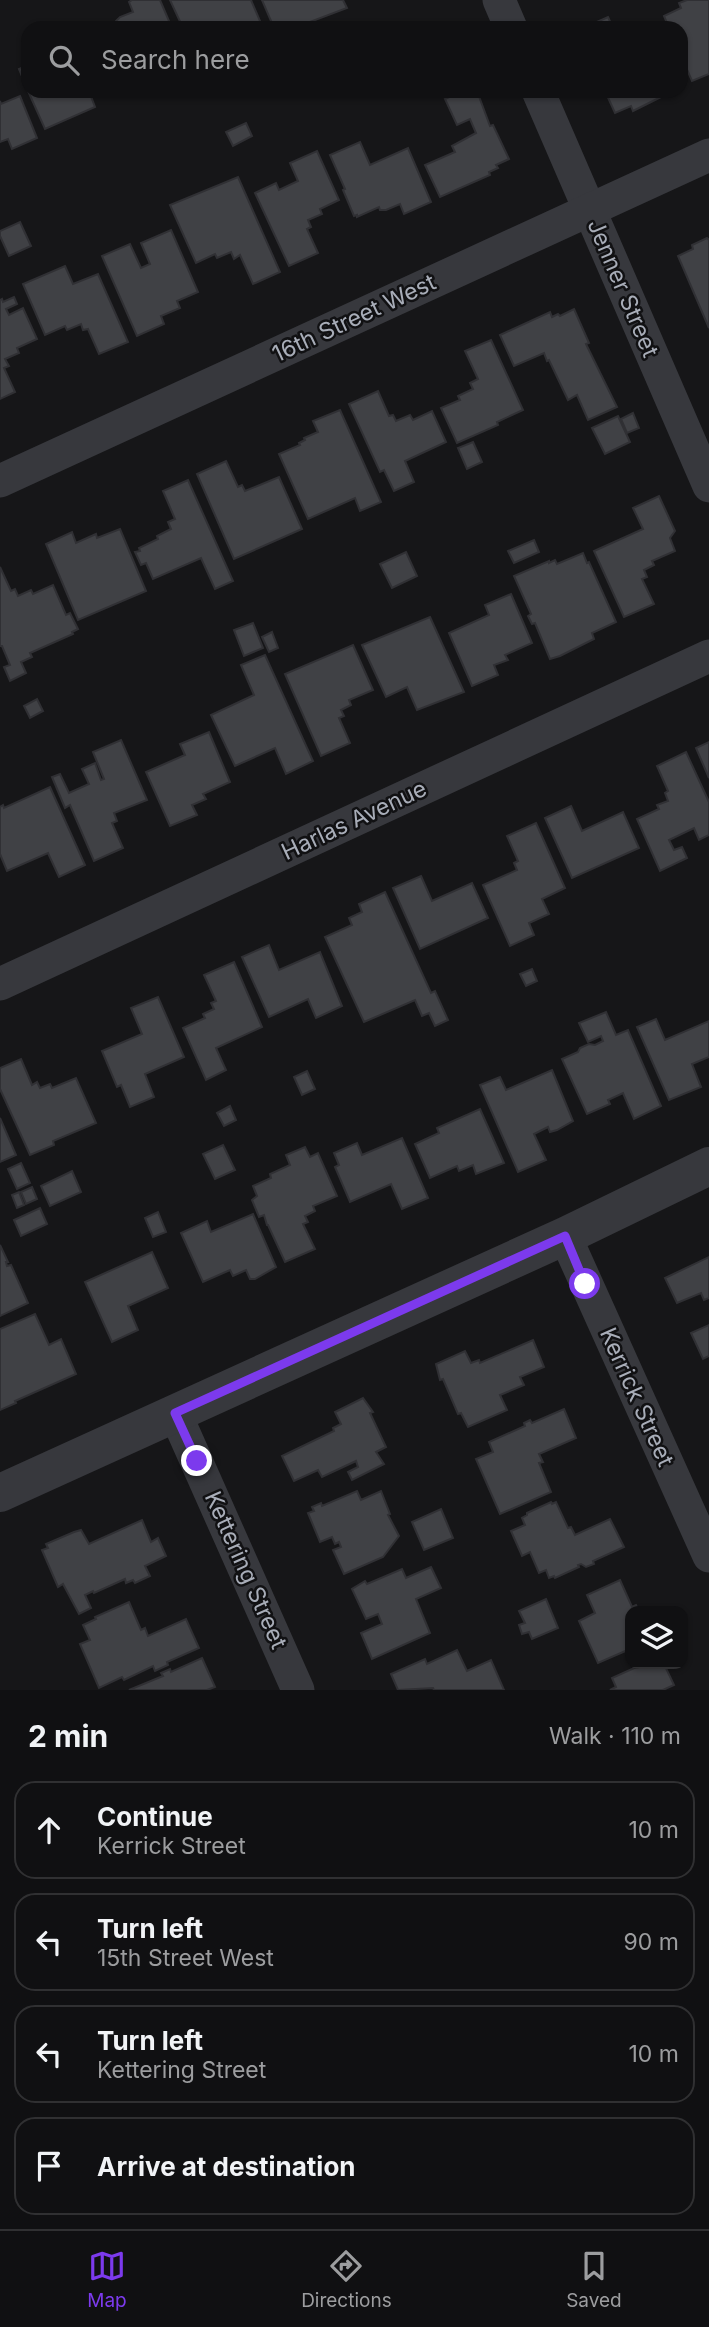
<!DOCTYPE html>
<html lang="en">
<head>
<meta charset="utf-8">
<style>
  :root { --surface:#101012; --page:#1e1e20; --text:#f1f3f6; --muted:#9c9d9f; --line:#303032; --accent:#7c3aed }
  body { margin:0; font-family:Inter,sans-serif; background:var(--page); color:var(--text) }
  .controls { position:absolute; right:21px; bottom:21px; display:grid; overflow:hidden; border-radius:14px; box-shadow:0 2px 5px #0004 }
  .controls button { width:63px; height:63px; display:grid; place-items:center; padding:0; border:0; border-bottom:2px solid var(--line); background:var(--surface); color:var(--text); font:35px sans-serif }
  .stop { position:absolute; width:21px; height:21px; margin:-16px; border:5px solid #7c3aed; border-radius:50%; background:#fff }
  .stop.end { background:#7c3aed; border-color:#fff; box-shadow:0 2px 7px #0008 }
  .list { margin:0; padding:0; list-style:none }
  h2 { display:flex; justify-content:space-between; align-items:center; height:91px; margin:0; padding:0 28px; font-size:30px }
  h2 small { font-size:23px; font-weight:400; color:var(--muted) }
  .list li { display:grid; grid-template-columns:46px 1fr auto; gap:21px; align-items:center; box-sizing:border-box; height:98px; margin:0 14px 14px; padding:0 14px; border:2px solid var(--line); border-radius:21px }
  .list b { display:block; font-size:26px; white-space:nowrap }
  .list p { margin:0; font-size:23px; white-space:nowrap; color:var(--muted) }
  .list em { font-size:23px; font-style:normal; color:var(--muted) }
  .icon { flex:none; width:38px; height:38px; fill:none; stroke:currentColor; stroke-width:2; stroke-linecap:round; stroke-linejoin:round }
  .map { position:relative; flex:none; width:709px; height:1690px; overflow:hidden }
  .search { position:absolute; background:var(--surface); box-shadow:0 2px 5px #0004; left:21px; right:21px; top:21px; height:77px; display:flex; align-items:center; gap:18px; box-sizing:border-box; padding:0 24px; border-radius:21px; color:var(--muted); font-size:26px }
  .sheet { height:539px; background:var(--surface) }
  nav { display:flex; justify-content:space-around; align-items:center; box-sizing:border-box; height:98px; border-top:2px solid var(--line); background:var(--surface); font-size:19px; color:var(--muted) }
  nav a { display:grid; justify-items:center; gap:4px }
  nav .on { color:var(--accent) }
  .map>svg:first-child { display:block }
  .building { fill:#404145; stroke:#303034; stroke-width:2 }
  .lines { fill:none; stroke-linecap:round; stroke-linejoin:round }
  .minor { stroke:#37383d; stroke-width:33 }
  .tertiary { stroke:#37383d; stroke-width:38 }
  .route { stroke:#7c3aed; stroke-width:9 }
  .labels { text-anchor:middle; stroke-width:5; stroke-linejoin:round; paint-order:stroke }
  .street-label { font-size:23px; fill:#a8adb8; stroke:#111113 }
</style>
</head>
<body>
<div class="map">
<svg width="709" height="1690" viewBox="0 0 709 1690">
  <rect width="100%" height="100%" fill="#161618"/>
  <!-- building -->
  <g class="building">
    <polygon points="132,0 160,0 172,28 107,28 117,24 116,21 120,17 133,12 129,2"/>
    <polygon points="170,0 251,0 263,28 183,28"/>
    <polygon points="262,0 343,0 347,8 307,23 309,28 274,28"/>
    <polygon points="687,0 709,0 709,74 692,81 681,56 681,28 669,28 664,16 681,8 679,3"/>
    <polygon points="608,17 613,28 583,28"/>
    <polygon points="28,65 28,91 19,69"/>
    <polygon points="28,91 89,91 95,107 45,129"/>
    <polygon points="462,91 477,91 490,126 493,125 509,159 496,165 498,168 489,172 490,175 440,197 425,165 455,152 452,146 476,133 470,119 457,125 445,99"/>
    <polygon points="605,91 673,91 633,111 631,106 615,113"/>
    <polygon points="20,96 37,138 12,149 8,139 0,142 0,101 1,104"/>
    <polygon points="246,123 252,136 233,146 226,132"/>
    <polygon points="360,142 370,165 408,148 431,202 404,214 400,204 386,210 380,210 379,207 357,217 357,215 354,216 343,190 345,189 330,155"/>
    <polygon points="317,151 339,200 320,209 322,214 308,220 311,227 307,229 318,253 289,266 255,193 276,183 279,190 298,181 290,163"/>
    <polygon points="238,177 280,272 253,284 240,255 234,259 231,252 217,258 215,254 196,263 170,205"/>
    <polygon points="20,222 31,246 9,256 0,236 0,231"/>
    <polygon points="171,230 198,292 177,301 180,308 161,316 164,324 137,336 102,256 130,244 141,268 150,264 141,243"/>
    <polygon points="707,238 709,240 709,328 678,256 693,249 692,245"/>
    <polygon points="65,266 73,284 98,274 128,342 99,354 88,329 83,330 81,324 67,330 65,326 45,335 23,284"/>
    <polygon points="14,297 17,304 6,309 9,315 23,308 37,339 17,348 19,353 5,359 9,366 4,368 15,392 0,399 0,300 2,299 3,302"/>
    <polygon points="574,309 589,343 586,344 617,407 588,420 577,395 568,400 549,360 547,361 544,353 514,366 500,335 550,312 552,317 558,314 560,316"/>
    <polygon points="491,340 523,410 497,422 498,425 457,443 441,408 460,400 458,396 473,389 470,383 478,379 465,351"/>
    <polygon points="378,391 389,416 393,415 396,421 410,415 413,420 432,411 446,442 405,461 414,482 394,491 384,470 380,472 349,404"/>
    <polygon points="340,410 381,502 360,511 355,498 308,519 279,454 300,445 299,443 305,440 304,438 318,432 313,421"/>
    <polygon points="633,413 639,428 627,433 621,419"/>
    <polygon points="618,416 630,442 605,454 592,428"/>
    <polygon points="473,442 482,462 467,469 458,448"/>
    <polygon points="226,461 238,487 242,485 245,491 279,477 302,529 234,559 197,474"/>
    <polygon points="188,480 233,581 215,589 201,558 153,579 146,563 141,565 135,552 140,551 139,548 158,539 157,536 171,529 168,522 175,519 163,491"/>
    <polygon points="659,496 675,531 670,538 675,551 652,561 654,565 644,570 647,577 642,579 654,604 624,617 594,551 643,529 633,508"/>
    <polygon points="120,529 146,591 78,620 46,544 72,532 76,543 96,534 97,538"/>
    <polygon points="534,540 539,552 514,563 508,551"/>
    <polygon points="406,552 417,576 392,588 380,564"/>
    <polygon points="583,553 587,563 589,562 616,622 592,633 594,639 560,656 550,659 535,623 532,624 528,616 531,614 514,576 549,561 549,563 555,560 557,564"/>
    <polygon points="0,567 11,591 15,589 18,596 31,590 33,594 53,585 66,615 70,613 78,629 72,632 73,634 30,653 32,657 21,662 26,673 10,681 4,667 10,665 2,646 0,646"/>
    <polygon points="511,594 532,643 505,655 508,660 494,665 498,675 472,686 449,633 489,615 485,605"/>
    <polygon points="430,617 464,692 417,710 407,687 386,697 362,645"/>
    <polygon points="253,623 263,648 244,656 234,630"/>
    <polygon points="272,632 278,648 269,652 262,637"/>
    <polygon points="353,645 373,690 349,700 351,705 341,710 344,716 339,718 350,743 321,756 285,674"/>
    <polygon points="265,655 313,761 286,774 275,748 235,766 211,715 254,695 241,665"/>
    <polygon points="37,699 43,711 30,718 24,706"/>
    <polygon points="209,732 230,782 203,794 206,799 192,805 197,815 170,826 146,772 185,755 180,744"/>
    <polygon points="121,740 147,800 114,813 117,821 112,823 123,848 94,861 70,805 65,808 52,777 60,774 69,793 89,784 82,769 95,763 101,780 104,779 93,752"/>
    <polygon points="709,742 709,778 696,748"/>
    <polygon points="686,752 709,802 709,835 699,840 694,828 669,840 674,850 682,847 687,858 660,871 637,819 659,809 657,805 668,801 665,793 668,791 657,766"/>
    <polygon points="50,787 85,865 59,877 48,853 7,871 0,854 0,807 3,805 4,808"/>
    <polygon points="571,806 582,831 623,812 639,848 572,878 545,818"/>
    <polygon points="536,823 565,888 542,899 549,914 529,923 534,935 510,946 483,885 517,870 514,863 518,861 507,836"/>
    <polygon points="421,876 432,901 472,883 488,918 420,949 393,888"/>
    <polygon points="385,892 431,993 435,991 448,1020 435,1026 429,1013 422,1016 415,1000 364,1022 325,937 352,925 349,918 362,912 359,904"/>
    <polygon points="269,945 279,970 320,952 342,1006 316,1018 308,999 269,1017 242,957"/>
    <polygon points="234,962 262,1027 216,1048 226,1070 206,1080 183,1028 205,1018 203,1014 214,1009 211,1003 216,1001 204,975"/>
    <polygon points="532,969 537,981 526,986 520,974"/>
    <polygon points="158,997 184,1057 145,1074 154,1097 130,1107 121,1085 117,1087 102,1051 142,1034 131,1008"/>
    <polygon points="606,1012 616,1035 628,1030 661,1106 634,1119 623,1093 608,1100 610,1104 587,1114 562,1059 578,1052 580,1048 589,1044 595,1045 603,1041 601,1036 588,1042 579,1023"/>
    <polygon points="656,1019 665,1040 709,1021 709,1057 692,1064 701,1087 669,1100 637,1027"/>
    <polygon points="21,1059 32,1085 37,1082 40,1088 50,1084 52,1088 76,1078 96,1123 53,1141 54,1145 30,1155 0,1089 0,1068"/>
    <polygon points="552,1070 573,1121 557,1130 550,1132 548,1127 534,1134 546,1160 518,1172 480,1085 500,1077 506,1090"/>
    <polygon points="307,1071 315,1089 302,1095 294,1077"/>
    <polygon points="230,1106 236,1120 224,1126 217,1113"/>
    <polygon points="480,1109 504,1163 476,1174 473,1165 459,1171 457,1166 430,1178 415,1144 439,1133 437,1128"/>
    <polygon points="0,1118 16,1155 0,1162"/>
    <polygon points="402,1138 428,1198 402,1209 391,1184 350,1202 335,1167 339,1165 334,1153 357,1143 362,1155"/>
    <polygon points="223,1145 235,1170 215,1179 203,1154"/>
    <polygon points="305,1147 310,1157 318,1153 337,1196 313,1206 315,1211 305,1216 308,1222 303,1224 315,1249 285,1262 268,1225 267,1225 264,1215 259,1217 252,1200 257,1196 253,1186 271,1178 270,1174 290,1165 286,1155"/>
    <polygon points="21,1163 30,1183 17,1189 8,1169"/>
    <polygon points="72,1171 81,1192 50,1206 41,1186"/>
    <polygon points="32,1187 37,1199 26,1204 21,1192"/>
    <polygon points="19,1192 24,1205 17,1208 12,1195"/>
    <polygon points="40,1208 47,1224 21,1236 14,1220"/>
    <polygon points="158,1212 166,1232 153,1237 145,1218"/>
    <polygon points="253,1214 276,1267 255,1279 250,1279 246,1270 233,1276 230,1270 203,1282 181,1233 207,1221 211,1232"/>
    <polygon points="0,1245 8,1262 6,1262 7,1266 11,1265 28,1303 0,1316"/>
    <polygon points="152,1252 168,1288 128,1306 138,1330 112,1342 85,1282"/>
    <polygon points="709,1257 709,1298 704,1300 701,1293 677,1303 665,1278"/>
    <polygon points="35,1314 49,1345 61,1339 76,1374 15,1401 16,1403 0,1410 0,1329"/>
    <polygon points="709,1325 709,1356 703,1359 691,1333"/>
    <polygon points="533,1340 544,1367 520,1377 524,1385 500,1395 507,1410 468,1427 461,1413 458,1414 443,1379 440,1380 436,1364 465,1351 471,1363 479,1360 480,1363"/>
    <polygon points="363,1398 373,1412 370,1413 386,1447 376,1452 384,1464 352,1480 348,1472 358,1467 356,1461 322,1477 318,1470 294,1481 282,1456 334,1431 333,1428 341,1424 335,1412"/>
    <polygon points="564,1409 576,1438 539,1454 543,1462 539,1463 551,1492 500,1514 476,1459 493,1452 489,1442 525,1426 524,1423 530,1420 532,1423"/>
    <polygon points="357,1491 361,1500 381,1491 390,1514 388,1515 399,1536 383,1557 344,1574 333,1550 341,1547 339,1542 335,1544 332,1537 320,1542 308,1513 314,1511 312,1507 321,1503 322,1506"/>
    <polygon points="551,1502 552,1504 556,1502 568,1528 571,1527 575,1535 610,1519 624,1547 593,1561 594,1564 586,1567 581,1564 578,1565 579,1567 555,1578 554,1576 549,1578 546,1570 539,1573 530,1552 522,1556 511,1531 525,1525 522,1518 527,1515 527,1513"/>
    <polygon points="441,1509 453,1538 424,1550 412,1522"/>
    <polygon points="142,1520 151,1542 158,1538 166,1556 145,1566 150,1576 135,1583 133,1580 126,1583 125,1579 94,1593 93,1591 85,1595 91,1608 79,1614 63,1584 58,1587 42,1550 48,1548 46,1544 74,1532 81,1530 89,1544"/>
    <polygon points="431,1567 441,1588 416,1599 430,1633 372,1659 361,1633 382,1624 378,1614 366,1619 352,1589 365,1581 367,1584 402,1569 406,1578"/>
    <polygon points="620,1580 632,1607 636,1605 639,1611 630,1611 630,1649 598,1663 579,1621 595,1613 587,1595"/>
    <polygon points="546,1599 558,1628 532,1639 529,1632 522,1634 519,1625 525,1623 519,1611"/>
    <polygon points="129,1602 141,1630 145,1628 148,1636 186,1619 199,1648 167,1662 168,1665 155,1671 153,1666 124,1680 122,1677 99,1688 80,1644 90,1640 83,1625 96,1619 95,1617"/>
    <polygon points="457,1650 467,1671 491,1660 504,1690 434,1690 433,1688 398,1690 391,1674 425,1659 427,1664"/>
    <polygon points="202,1658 215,1687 207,1690 129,1690 163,1676 161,1673 170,1669 171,1672"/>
    <polygon points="643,1664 664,1664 674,1685 663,1690 610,1690 616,1687 612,1678"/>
  </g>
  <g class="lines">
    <!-- minor -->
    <g class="minor">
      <polyline points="499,0 511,28"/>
      <polyline points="538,91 709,486"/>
      <polyline points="0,481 709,155"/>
      <polyline points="0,984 709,656"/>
      <polyline points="565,1236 709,1556"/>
      <polyline points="175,1413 298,1690"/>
    </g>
    <!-- tertiary -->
    <polyline class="tertiary" points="0,1493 565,1236 709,1166"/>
  </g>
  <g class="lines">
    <!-- route -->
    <polyline class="route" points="197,1461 175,1413 565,1236 585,1284"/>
  </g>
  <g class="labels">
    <!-- street labels -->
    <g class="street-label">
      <text transform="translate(623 288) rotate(67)" y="8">Jenner Street</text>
      <text transform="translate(354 318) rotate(-25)" y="8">16th Street West</text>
      <text transform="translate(354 820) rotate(-25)" y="8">Harlas Avenue</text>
      <text transform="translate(637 1397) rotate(66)" y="8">Kerrick Street</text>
      <text transform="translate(246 1570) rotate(66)" y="8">Kettering Street</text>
    </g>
  </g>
</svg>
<div class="controls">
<button><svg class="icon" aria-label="layers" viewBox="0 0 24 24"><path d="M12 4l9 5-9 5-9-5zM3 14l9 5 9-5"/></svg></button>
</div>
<div class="stop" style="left:585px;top:1284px"></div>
<div class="stop end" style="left:197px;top:1461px"></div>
<div class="search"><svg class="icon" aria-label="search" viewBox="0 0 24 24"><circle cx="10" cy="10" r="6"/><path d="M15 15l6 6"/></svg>Search here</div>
</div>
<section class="sheet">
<h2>2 min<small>Walk · 110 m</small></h2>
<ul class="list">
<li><svg class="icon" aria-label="ahead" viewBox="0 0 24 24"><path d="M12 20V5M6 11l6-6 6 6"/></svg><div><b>Continue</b><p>Kerrick Street</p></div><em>10 m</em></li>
<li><svg class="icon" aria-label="left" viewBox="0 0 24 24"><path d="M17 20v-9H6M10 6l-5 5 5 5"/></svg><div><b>Turn left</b><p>15th Street West</p></div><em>90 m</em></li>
<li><svg class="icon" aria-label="left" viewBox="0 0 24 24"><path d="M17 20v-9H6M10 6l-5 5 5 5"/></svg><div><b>Turn left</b><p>Kettering Street</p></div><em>10 m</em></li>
<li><svg class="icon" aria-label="arrive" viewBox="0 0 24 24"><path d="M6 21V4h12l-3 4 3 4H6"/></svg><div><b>Arrive at destination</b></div></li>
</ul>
</section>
<nav>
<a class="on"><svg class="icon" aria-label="map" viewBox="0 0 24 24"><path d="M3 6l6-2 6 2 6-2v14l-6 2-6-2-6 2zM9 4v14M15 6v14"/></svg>Map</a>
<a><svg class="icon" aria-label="directions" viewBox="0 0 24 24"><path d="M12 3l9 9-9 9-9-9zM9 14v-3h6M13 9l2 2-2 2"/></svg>Directions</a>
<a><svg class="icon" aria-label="saved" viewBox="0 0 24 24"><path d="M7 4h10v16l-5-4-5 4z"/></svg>Saved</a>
</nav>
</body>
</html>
